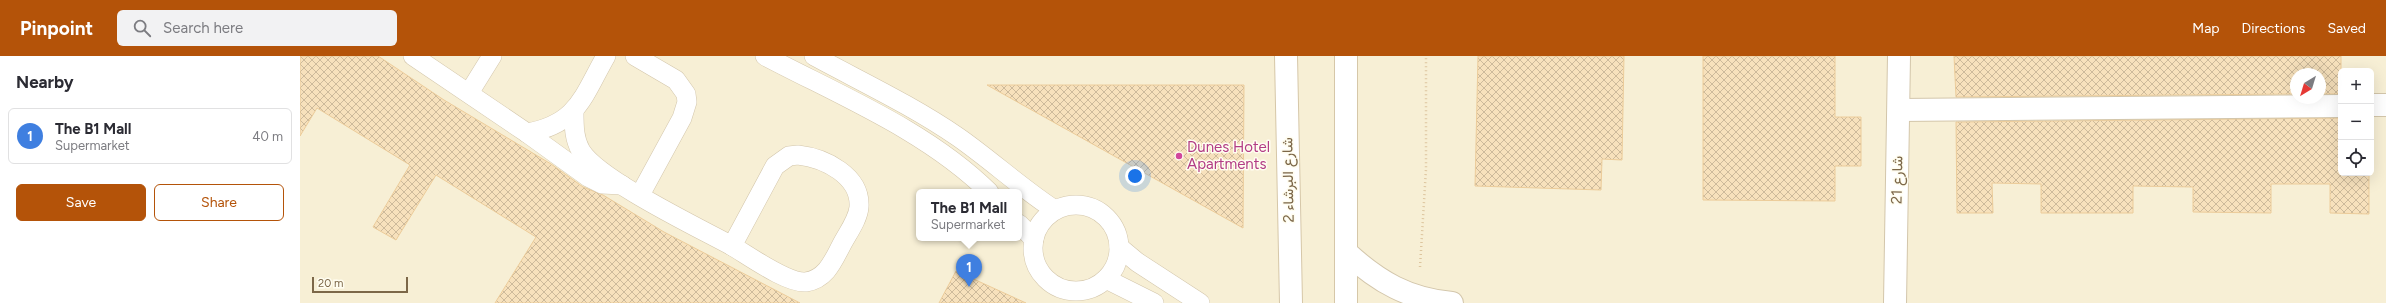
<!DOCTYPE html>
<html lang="en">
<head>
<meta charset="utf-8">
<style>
  :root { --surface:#fff; --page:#f2f2f3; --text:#2b2b33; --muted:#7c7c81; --line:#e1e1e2; --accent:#b45309 }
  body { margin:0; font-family:Figtree,Vazirmatn,sans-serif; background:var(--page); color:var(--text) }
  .controls { position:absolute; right:12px; top:12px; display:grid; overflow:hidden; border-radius:6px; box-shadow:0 4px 16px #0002 }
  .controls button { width:36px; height:36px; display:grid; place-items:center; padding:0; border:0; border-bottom:1px solid var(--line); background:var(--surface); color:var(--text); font:20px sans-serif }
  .compass { position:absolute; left:1990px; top:12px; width:36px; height:36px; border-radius:50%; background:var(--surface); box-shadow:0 4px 16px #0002; rotate:218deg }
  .scale { position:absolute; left:12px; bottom:10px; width:96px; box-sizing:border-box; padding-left:4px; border:2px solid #7c6748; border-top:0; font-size:11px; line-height:14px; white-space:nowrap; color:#7c6748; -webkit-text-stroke:3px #fffdf0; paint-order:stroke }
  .you { position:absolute; left:835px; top:120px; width:14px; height:14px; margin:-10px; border:3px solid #fff; border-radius:50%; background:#1a73e8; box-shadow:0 0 0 6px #1a73e833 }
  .badge { display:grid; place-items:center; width:26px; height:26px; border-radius:50%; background:var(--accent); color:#fff; font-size:13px; font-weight:700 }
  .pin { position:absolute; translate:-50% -33px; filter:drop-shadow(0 1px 2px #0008) }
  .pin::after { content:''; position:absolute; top:21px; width:14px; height:12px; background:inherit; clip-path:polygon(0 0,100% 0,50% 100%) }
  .popup { position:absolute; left:616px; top:133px; width:106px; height:52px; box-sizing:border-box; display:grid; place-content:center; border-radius:6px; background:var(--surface); filter:drop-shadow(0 1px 3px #0005); font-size:13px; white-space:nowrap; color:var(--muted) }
  .popup b { font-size:15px; color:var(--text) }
  .popup::after { content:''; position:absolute; left:50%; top:100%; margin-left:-8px; border:8px solid transparent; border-top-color:var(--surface) }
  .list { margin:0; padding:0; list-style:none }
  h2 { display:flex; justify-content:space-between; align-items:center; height:52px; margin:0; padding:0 16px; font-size:17px }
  h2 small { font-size:13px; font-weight:400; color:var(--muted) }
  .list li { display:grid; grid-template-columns:26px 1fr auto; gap:12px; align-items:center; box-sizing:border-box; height:56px; margin:0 8px 8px; padding:0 8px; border:1px solid var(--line); border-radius:6px }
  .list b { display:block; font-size:15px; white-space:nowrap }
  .list p { margin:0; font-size:13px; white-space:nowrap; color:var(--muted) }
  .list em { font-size:13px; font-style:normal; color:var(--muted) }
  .actions { display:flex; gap:8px; padding:12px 16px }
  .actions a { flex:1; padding:9px 0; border:1px solid var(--accent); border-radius:6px; text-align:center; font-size:14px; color:var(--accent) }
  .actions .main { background:var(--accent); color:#fff }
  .icon { flex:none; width:22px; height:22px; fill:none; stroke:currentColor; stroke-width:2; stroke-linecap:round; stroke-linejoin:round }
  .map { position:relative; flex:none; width:2086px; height:247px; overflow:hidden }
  header { display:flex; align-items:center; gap:24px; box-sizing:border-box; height:56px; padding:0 20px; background:var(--accent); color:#fff }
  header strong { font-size:19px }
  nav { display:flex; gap:22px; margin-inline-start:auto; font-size:14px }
  .search { width:280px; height:36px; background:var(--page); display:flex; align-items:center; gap:10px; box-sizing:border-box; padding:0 14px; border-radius:6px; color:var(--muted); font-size:15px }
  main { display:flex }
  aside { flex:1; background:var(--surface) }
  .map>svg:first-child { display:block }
  .residential { fill:#f7efd5; fill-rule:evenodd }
  .building { fill:url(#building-cross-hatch); stroke:#eccc9a }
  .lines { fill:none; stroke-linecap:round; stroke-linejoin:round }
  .lane-casing { stroke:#d3c6ab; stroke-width:20 }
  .street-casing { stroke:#d3c6ab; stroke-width:24 }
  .secondary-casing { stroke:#d6c7a8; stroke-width:24 }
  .path { stroke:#ddc59e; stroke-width:2.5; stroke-dasharray:1 3; stroke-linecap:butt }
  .lane { stroke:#fff; stroke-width:19 }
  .street { stroke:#fff; stroke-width:22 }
  .secondary { stroke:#fff; stroke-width:22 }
  .hotel-dot { fill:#d1479c; stroke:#fffdf0; stroke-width:1.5 }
  .labels { text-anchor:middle; stroke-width:3; stroke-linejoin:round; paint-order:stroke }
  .hotel-label { font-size:15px; fill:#b23c85; stroke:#fffdf0; text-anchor:start }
  .street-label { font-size:15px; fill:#7c6748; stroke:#fffdf0 }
</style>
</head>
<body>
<header>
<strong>Pinpoint</strong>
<div class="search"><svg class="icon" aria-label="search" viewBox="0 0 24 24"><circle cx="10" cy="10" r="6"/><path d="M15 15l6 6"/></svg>Search here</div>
<nav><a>Map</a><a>Directions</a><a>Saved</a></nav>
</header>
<main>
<aside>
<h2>Nearby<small></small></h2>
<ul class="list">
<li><span class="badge" style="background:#3f7fe0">1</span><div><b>The B1 Mall</b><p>Supermarket</p></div><em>40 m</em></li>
</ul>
<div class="actions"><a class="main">Save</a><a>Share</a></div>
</aside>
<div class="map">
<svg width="2086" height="247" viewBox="0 0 2086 247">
  <defs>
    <pattern id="building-cross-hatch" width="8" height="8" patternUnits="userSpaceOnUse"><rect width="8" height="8" fill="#f7e1bc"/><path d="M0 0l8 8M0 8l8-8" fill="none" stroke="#cdba9b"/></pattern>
  </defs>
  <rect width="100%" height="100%" fill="#fffbe8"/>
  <!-- residential -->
  <path class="residential" d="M0,0H2086V247H0ZM2041,15H2071V117H2041ZM1996,18H2020V42H1996ZM619,136H719V182H619Z"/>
  <!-- building -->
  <g class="building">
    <polygon points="0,0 78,0 144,44 251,108 283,131 303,139 364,176 500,247 195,247 236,181 136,119 96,184 73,171 110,109 17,52 0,80"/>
    <polygon points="1178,0 1324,0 1322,104 1302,103 1301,134 1175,130"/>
    <polygon points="1403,0 1535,0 1535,61 1561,61 1561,110 1535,110 1535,145 1403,144"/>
    <polygon points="1654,0 2041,0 2041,38 2020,38 2020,18 1996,18 1996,38 1656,41"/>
    <polygon points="687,29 944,29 943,172"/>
    <polygon points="2041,62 2041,117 2069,117 2069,158 2030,157 2030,128 1971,128 1971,157 1893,156 1893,131 1833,130 1833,157 1741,157 1741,128 1692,127 1693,157 1657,157 1656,66"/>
    <polygon points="656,215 726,247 639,247"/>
  </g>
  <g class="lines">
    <defs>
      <g id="lane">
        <polyline points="113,0 227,77 288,121 302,128 322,129"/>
        <polyline points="335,0 376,24 386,38 387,46 382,62 340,139"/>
        <path d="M465,0C541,40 627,75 689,136"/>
        <path d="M514,0C562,26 613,50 658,81C691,104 721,132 755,154"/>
        <polyline points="169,37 192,0"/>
        <path d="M274,56C274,70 274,83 281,95C299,124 399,172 432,190"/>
        <path d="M227,77C278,68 283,40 306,0"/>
        <path d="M498,99C525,102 561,120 559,151C558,164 547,178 541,190C533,205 526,223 506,226C488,228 449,200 432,190L475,110L489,100Z"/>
        <circle cx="776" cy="192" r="43"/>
        <polyline points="719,168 734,183"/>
        <polyline points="819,191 837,206 900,247"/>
        <polyline points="806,223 854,247"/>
      </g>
      <g id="street">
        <polyline points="2071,49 2086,49"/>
        <polyline points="1599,54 2041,50"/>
        <path d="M1047,197C1079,226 1108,243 1152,247"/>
        <polyline points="1595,247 1599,0"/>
      </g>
      <g id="secondary">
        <polyline points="986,0 991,247"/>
        <polyline points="1046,247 1046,0"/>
      </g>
    </defs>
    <!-- lane casing -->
    <use href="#lane" class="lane-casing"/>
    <!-- street casing -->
    <use href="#street" class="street-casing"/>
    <!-- secondary casing -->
    <use href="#secondary" class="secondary-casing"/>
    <!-- path -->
    <polyline class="path" points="1120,211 1126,113 1126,0"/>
    <!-- lane -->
    <use href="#lane" class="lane"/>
    <!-- street -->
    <use href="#street" class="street"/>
    <!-- secondary -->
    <use href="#secondary" class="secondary"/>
  </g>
  <!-- markers -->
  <circle class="hotel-dot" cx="879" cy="100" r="4"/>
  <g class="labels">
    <!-- hotel labels -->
    <g class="hotel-label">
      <text x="887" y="96">Dunes Hotel<tspan x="887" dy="17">Apartments</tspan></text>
    </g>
    <!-- street labels -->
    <g class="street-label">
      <text transform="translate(988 124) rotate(-91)" y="5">شارع البرشاء 2</text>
      <text transform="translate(1597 124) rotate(-89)" y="5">شارع 21</text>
    </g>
  </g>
</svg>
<div class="controls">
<button>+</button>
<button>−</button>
<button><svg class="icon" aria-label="locate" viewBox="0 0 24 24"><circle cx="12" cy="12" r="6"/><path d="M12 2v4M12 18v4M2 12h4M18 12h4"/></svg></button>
</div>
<svg class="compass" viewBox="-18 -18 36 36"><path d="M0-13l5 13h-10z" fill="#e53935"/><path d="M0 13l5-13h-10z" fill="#7c7c81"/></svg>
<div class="scale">20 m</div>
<div class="you"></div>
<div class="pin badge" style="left:669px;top:231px;background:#3f7fe0">1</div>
<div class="popup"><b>The B1 Mall</b>Supermarket</div>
</div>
</main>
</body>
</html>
